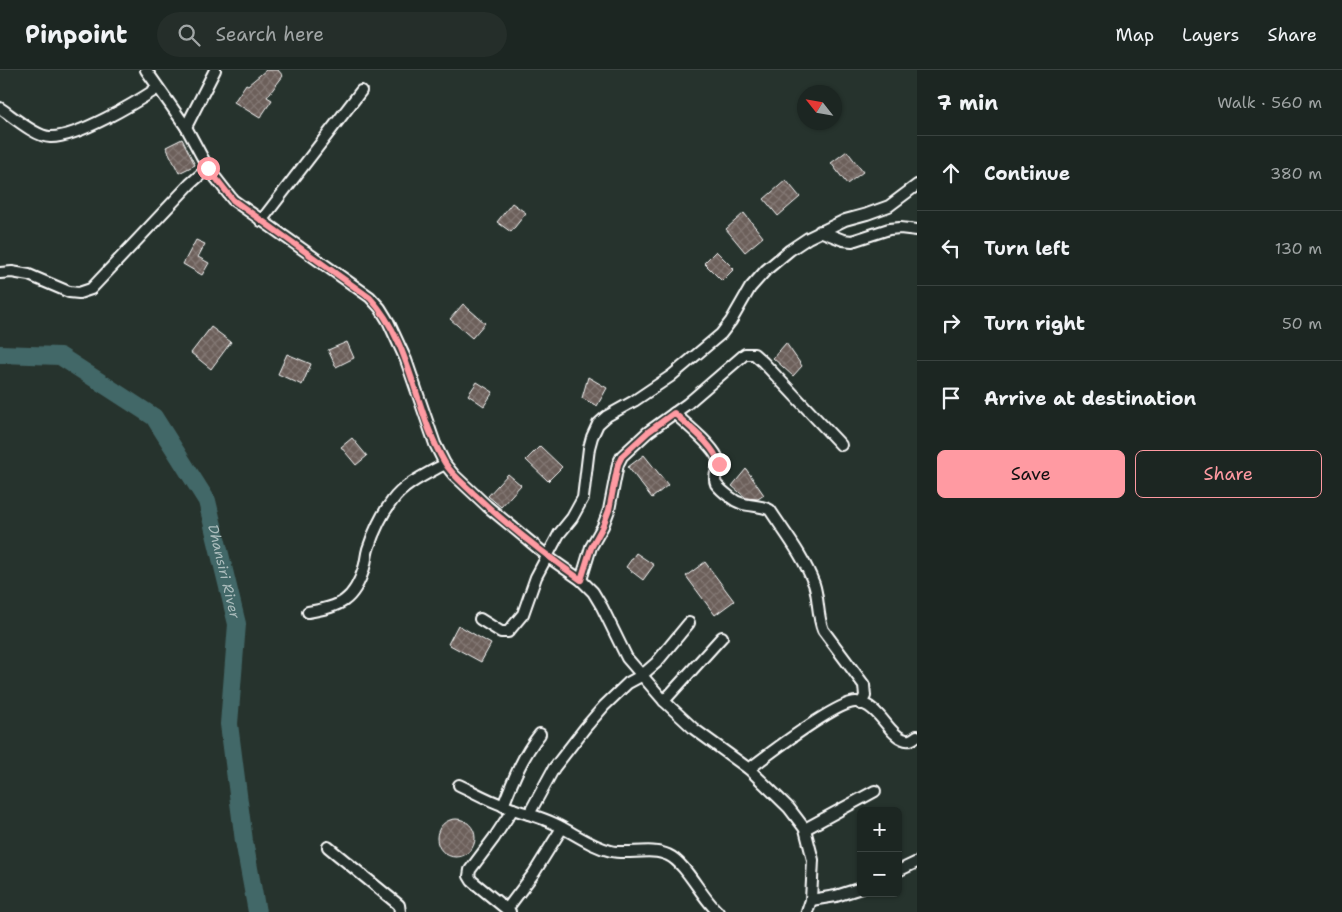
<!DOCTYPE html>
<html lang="en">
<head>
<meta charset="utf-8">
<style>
  :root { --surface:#1c2622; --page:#252e2a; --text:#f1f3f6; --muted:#a0a5a5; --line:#3a4340; --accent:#ff9aa2 }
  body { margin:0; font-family:"Shantell Sans",sans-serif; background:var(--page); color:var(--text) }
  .controls { position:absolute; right:15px; bottom:15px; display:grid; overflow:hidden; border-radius:8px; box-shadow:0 1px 4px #0004 }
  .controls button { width:45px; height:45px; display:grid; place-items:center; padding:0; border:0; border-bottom:1px solid var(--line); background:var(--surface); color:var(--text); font:25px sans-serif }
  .compass { position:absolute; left:797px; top:15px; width:45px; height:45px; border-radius:50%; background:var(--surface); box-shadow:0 1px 4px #0004; rotate:301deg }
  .stop { position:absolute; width:15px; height:15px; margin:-11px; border:4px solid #ff9aa2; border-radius:50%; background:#fff }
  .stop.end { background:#ff9aa2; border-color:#fff; box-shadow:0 1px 5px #0008 }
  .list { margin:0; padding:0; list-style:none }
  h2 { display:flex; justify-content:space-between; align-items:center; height:65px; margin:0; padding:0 20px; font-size:21px }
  h2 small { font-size:16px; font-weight:400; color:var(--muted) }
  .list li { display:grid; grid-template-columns:32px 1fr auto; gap:15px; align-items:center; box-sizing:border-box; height:75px; padding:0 20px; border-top:1px solid var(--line) }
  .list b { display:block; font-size:19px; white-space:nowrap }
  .list em { font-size:16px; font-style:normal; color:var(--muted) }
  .actions { display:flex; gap:10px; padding:15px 20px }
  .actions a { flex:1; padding:11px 0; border:1px solid var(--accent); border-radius:8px; text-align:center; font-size:18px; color:var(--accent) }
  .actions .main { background:var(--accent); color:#111 }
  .icon { flex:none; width:28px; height:28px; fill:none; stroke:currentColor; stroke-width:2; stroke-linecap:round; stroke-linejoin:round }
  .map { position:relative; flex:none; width:917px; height:842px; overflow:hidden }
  header { display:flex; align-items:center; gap:30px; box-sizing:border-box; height:70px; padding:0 25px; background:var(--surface); border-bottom:1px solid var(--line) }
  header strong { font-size:24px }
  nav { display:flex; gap:28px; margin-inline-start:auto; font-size:18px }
  .search { width:350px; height:45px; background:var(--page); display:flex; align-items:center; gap:12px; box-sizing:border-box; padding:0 18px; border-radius:28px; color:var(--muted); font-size:19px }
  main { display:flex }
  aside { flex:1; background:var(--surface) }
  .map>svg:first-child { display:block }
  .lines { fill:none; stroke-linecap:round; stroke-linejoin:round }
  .river { stroke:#436767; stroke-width:18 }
  .building { fill:url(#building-cross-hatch); stroke:#fff }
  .minor-casing { stroke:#fff; stroke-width:14 }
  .minor { stroke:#26332d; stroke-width:10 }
  .route { stroke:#ff9aa2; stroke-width:6 }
  .labels { text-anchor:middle; stroke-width:5; stroke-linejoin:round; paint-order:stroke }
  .water-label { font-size:14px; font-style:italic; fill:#abb; stroke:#26332d }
</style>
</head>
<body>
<header>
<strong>Pinpoint</strong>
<div class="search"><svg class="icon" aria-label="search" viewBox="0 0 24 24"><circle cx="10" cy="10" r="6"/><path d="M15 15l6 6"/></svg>Search here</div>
<nav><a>Map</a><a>Layers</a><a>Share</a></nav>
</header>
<main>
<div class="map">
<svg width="917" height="842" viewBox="0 0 917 842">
  <defs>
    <pattern id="building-cross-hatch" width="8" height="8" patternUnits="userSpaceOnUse" patternTransform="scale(1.25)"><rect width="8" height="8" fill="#6c5f5a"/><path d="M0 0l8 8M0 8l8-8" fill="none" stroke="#827773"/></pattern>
  </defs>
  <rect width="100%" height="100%" fill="#26332d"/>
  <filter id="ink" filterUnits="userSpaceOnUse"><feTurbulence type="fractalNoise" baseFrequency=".02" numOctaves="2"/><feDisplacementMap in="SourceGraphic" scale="10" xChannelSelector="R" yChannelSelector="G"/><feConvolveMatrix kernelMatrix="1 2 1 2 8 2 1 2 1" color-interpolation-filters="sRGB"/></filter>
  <g filter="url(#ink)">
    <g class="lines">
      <!-- river -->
      <path class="river" id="s1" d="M0,284L60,286L154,347L207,431L237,554L229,654L244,771L257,842"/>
    </g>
    <!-- building -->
    <g class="building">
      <polygon points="266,0 278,0 283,6 267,27 272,30 260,48 234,32 246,14 248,15"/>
      <polygon points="182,69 195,95 179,103 166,77"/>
      <polygon points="847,81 863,102 847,114 831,93"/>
      <polygon points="786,110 800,127 778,146 764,129"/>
      <polygon points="512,133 526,143 511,162 497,152"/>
      <polygon points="744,143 763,167 745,182 726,159"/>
      <polygon points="196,170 205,174 198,187 209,193 202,205 183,194"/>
      <polygon points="716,181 734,199 722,211 704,193"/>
      <polygon points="463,234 485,253 472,268 450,249"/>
      <polygon points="211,257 231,272 211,299 191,283"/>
      <polygon points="347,272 354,288 336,297 328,280"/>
      <polygon points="786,273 802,296 793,306 773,288"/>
      <polygon points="287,284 311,294 302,315 278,304"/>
      <polygon points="588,307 607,318 597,336 582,328"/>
      <polygon points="477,312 493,322 484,336 468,325"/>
      <polygon points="352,368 367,386 356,395 341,377"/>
      <polygon points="540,376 562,397 548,411 526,390"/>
      <polygon points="644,385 668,415 652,428 628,397"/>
      <polygon points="746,399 764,425 758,429 746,428 732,416"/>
      <polygon points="508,404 521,415 501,437 488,426"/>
      <polygon points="636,483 654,495 643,510 626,497"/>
      <polygon points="705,492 734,531 715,545 686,506"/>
      <polygon points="458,555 491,574 481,592 448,574"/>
      <circle cx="456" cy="768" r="19"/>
    </g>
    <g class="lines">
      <defs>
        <g id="minor">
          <polyline points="146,0 186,57 208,98 233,130 370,227 380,238 388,251 406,290 435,374 445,394 454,405 487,436 551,489 581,510 593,522 602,537 627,588 664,631 694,659 749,699 789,738 805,759 813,790 811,830 807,842"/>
          <path d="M0,38C12,46 36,67 50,67C77,68 135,33 158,18"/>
          <polyline points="186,57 215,0"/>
          <polyline points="261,151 361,21"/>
          <polyline points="820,161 843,170 852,171 889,159 900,158 917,160"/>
          <polyline points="0,203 12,202 29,205 69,222 79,223 91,219 190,114 208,98"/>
          <path d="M674,343C685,353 711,374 717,387C721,396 712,406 716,414C719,418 726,424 730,427C744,439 758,433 770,440C785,463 804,487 814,514C819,529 817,545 823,560L864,615L865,626L861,634"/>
          <polyline points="581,510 591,477 603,456 609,440 618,394 622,386 648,362 687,334 745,284 754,284 763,292 841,375"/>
          <path d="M308,542C340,537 354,531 364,498C366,492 366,486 368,479C373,464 382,444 392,431C404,414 427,404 445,394"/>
          <polyline points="480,549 501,562 508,562 523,544 536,507 559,464 572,448 583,428 589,378 592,367 598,354 607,346 634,331 671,306 721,264 731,251 750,218 766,200 790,180 808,168 845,150 867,144 889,136 917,115"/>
          <polyline points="664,631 722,567"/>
          <path d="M749,699C766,686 838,631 856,632C879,634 888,664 903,669C909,672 913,669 917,666"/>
          <path d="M459,715C474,722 489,731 505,736C522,743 539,746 555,754C574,763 590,776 611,781C628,785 652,777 668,785C686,793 701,827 718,842"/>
          <path d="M503,736C513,710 523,685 540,664"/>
          <polyline points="529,744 554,698 585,658 604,636 628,613 641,606 656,593 689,553"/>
          <polyline points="805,759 875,721"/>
          <polyline points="328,777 399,835 400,842"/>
          <polyline points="898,801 917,792"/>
          <polyline points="811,830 836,826 861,818"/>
          <polyline points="507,839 534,803 562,758"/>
          <polyline points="510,842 472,811 469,806 470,800 494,768 513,739"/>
        </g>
      </defs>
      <!-- minor casing -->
      <use href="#minor" class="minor-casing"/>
      <!-- minor -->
      <use href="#minor" class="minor"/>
    </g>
  </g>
  <g class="lines" filter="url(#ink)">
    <!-- route -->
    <path class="route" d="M208,98L233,130L370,228C412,273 414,341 445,393C452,405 464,414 474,424C507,455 544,484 581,510L591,478L603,456L609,440L618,394L622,386L648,362L674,343C688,356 715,376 719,394"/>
  </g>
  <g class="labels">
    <!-- water labels -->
    <g class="water-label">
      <text dy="5" stroke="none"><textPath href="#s1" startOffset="344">Dhansiri River</textPath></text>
    </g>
  </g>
</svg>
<div class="controls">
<button>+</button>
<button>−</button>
</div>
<svg class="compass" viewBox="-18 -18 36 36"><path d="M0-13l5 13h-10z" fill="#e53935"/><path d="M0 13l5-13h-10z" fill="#a0a5a5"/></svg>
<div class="stop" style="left:208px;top:98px"></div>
<div class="stop end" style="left:719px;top:394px"></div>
</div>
<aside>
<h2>7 min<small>Walk · 560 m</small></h2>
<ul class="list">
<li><svg class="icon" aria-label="ahead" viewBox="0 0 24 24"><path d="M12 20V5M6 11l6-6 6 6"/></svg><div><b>Continue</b></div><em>380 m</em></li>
<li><svg class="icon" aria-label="left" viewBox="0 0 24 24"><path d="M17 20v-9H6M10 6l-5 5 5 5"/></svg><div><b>Turn left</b></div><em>130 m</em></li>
<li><svg class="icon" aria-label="right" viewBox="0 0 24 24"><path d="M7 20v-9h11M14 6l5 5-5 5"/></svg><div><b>Turn right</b></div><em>50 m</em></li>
<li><svg class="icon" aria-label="arrive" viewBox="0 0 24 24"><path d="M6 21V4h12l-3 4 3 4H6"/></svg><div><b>Arrive at destination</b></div></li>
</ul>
<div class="actions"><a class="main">Save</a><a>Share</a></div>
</aside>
</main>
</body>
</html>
